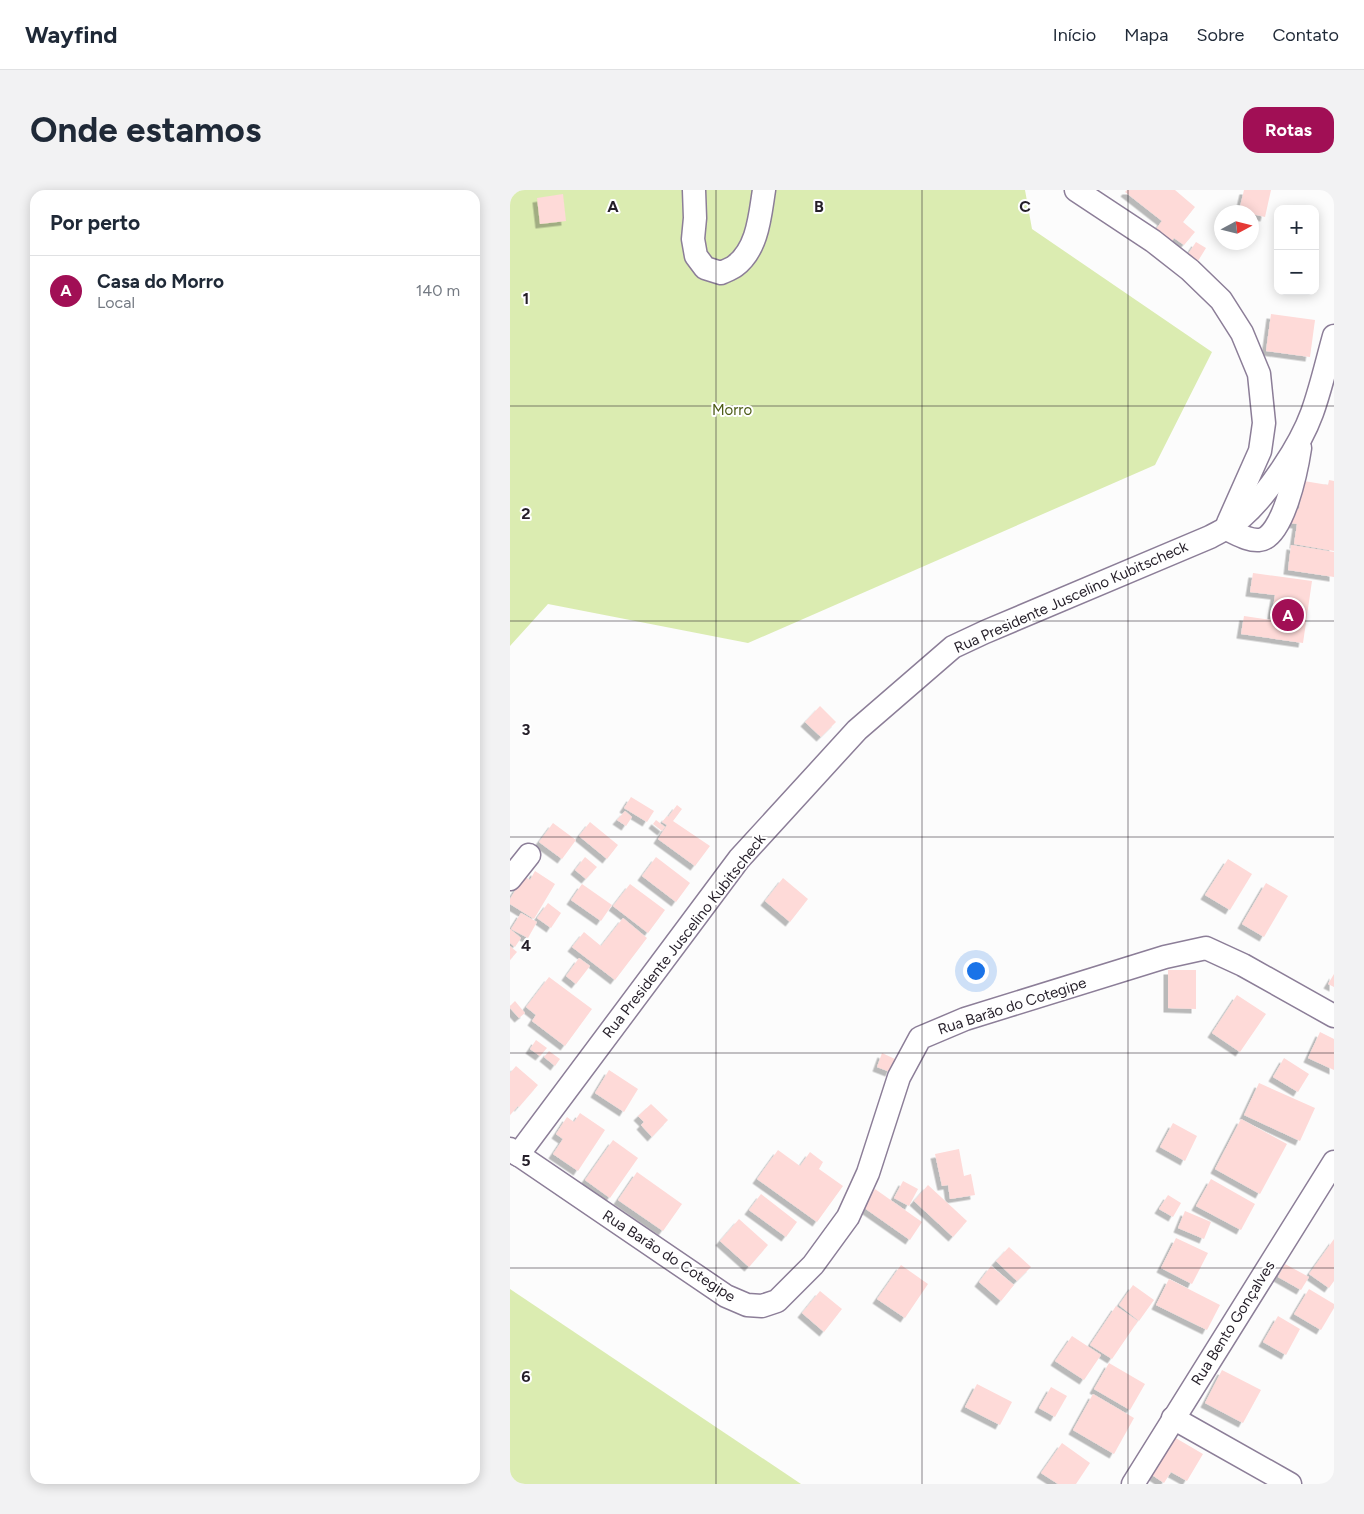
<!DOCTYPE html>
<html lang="pt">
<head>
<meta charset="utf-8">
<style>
  :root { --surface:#fff; --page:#f2f2f3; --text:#1f2937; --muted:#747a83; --line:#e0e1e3; --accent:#a10f55 }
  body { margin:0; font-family:Figtree,sans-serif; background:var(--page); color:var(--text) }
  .controls { position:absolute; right:15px; top:15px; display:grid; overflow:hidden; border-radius:10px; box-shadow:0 2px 12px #0003 }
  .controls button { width:45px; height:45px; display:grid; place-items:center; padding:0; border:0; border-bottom:1px solid var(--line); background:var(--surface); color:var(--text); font:25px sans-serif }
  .compass { position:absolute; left:704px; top:15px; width:45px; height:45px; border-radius:50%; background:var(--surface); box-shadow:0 2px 12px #0003; rotate:83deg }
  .you { position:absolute; left:465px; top:780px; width:18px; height:18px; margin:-12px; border:4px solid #fff; border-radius:50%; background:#1a73e8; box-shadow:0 0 0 8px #1a73e833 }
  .badge { display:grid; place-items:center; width:32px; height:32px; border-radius:50%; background:var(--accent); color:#fff; font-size:16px; font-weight:700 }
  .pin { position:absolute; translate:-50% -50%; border:2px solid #fff; box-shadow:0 1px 5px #0006 }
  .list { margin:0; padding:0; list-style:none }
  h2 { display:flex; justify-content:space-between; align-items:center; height:65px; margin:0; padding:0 20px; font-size:21px }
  h2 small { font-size:16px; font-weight:400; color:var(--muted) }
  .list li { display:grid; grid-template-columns:32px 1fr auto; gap:15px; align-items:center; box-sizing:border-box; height:70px; padding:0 20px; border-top:1px solid var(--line) }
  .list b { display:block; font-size:19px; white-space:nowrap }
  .list p { margin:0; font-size:16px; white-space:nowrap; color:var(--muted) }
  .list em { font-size:16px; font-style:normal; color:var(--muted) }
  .map { position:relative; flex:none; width:824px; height:1294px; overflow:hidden; border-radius:15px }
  header { display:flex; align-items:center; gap:30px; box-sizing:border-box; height:70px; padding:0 25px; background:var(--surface); border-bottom:1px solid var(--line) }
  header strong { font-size:24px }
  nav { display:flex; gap:28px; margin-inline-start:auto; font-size:18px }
  .intro { display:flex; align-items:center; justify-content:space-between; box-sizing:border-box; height:120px; padding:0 30px }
  h1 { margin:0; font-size:35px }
  .button { padding:12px 22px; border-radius:15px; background:var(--accent); color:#fff; font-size:18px; font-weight:700 }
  main { display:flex; gap:30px; padding:0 30px }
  aside { flex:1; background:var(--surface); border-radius:15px; box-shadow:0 2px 12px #0003 }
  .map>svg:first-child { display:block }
  .green { fill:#dbecb1 }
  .building { fill:#fedad8; filter:url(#shadow) }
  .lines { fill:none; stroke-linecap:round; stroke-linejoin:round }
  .minor-casing { stroke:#8c7e98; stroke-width:25 }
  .minor { stroke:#fff; stroke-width:22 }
  .grid { fill:none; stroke:#251f29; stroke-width:1; stroke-opacity:0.55 }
  .labels { text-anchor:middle; stroke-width:4; stroke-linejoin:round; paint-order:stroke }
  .park-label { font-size:15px; fill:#4c5b16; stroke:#fff }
  .street-label { font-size:15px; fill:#251f29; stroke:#fff }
  .grid-label { font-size:16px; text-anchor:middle; font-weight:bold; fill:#251f29; stroke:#fff; stroke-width:4; stroke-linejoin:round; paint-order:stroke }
</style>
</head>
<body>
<header>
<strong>Wayfind</strong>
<nav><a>Início</a><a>Mapa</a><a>Sobre</a><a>Contato</a></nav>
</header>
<div class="intro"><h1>Onde estamos</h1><a class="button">Rotas</a></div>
<main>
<aside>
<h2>Por perto<small></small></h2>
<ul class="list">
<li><span class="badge">A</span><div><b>Casa do Morro</b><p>Local</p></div><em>140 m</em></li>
</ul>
</aside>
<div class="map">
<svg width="824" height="1294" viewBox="0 0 824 1294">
  <defs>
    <filter id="shadow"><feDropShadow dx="-4.5" dy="4.5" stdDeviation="0" flood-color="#0004"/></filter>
  </defs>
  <rect width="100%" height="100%" fill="#fcfcfc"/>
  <!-- green -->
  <g class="green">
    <polygon points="0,0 515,0 522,39 702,162 645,275 238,453 38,414 0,456"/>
    <polygon points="0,1099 291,1294 0,1294"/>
  </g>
  <!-- building -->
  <g class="building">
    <polygon points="617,0 665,0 685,17 673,32 685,42 674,55 664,48 662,51 646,39 652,31 615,2"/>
    <polygon points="734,0 761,0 755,27 729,21"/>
    <polygon points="53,4 56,31 30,34 27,8"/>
    <polygon points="686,52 696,58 688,71 678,64"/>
    <polygon points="761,124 805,130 800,167 756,161"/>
    <polygon points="819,290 824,291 824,361 784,354 787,334 780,333 782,318 789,319 794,291 818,295"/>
    <polygon points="781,355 824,362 824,387 778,380"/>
    <polygon points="743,383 802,391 793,453 731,444 734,426 761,430 765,405 740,402"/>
    <polygon points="310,516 326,532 311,547 295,532"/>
    <polygon points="121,607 144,621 137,632 114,618"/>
    <polygon points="167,615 172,619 163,631 200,656 185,676 148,649 157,635 152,632 157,626 158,627"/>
    <polygon points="115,621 122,627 116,636 107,630"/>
    <polygon points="146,630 155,637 152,641 143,634"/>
    <polygon points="80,632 108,655 97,669 69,646"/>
    <polygon points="43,633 66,650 52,669 29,652"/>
    <polygon points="75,667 87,677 76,689 65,680"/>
    <polygon points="146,667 180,693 166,712 132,686"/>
    <polygon points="718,669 742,684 720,720 695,705"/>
    <polygon points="25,681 45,694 24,729 0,714 0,709 14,686 20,690"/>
    <polygon points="273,688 298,709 280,732 255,711"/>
    <polygon points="756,693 778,706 754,747 732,734"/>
    <polygon points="72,694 102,715 91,731 61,710"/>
    <polygon points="120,694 155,720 138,743 103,716"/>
    <polygon points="38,713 51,723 41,738 27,728"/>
    <polygon points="11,723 27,732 18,748 1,739"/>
    <polygon points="113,728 137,748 105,790 62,757 74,742 91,756"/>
    <polygon points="0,739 11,748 5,757 0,753"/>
    <polygon points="0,756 7,762 0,770"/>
    <polygon points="69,768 80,776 66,794 56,786"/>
    <polygon points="658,780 686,780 686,819 658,818"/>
    <polygon points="824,784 824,797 818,794"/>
    <polygon points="39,787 82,819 55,856 22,831 26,825 16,817"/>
    <polygon points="727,805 756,824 730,862 702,843"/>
    <polygon points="5,811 15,823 9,828 0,818 0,816"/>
    <polygon points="810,842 824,849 824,880 798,868"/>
    <polygon points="26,850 37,858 30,866 20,859"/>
    <polygon points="39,861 50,869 45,876 34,867"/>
    <polygon points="372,863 385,869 380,882 367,877"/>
    <polygon points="774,868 799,884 788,902 763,887"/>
    <polygon points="6,876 28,895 9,917 8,916 0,925 0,883"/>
    <polygon points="99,880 128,899 114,922 85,903"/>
    <polygon points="749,893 805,918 790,951 734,925"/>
    <polygon points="141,914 158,930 142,947 131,935 134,932 128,926"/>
    <polygon points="70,923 95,940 68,981 43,964 53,949 46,944 57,927 64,932"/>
    <polygon points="731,929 777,954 750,1004 705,979"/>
    <polygon points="663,933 687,946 675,971 650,957"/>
    <polygon points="103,950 128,968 100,1008 75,990"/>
    <polygon points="449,959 454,986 461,984 465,1005 440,1009 438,995 432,996 425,964"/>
    <polygon points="268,960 290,976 300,962 313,972 309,979 333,996 307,1032 247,989"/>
    <polygon points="127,982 172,1014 153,1041 108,1010"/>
    <polygon points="701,989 745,1014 731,1040 686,1016"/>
    <polygon points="393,991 408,999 399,1016 384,1008"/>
    <polygon points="418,995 457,1031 443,1047 404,1011"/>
    <polygon points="365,999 412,1032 400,1050 353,1017"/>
    <polygon points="251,1004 287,1032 276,1047 239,1020"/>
    <polygon points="658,1005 671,1013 663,1027 649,1019"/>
    <polygon points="675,1021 701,1032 694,1049 668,1038"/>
    <polygon points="229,1029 258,1055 239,1077 210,1051"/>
    <polygon points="666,1048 698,1063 682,1094 651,1078"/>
    <polygon points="824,1049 824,1091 819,1098 799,1084"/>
    <polygon points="499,1057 521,1077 507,1091 486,1071"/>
    <polygon points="775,1074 799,1087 791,1100 768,1087"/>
    <polygon points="391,1075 418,1094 395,1128 367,1109"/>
    <polygon points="481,1076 504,1095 491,1111 469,1092"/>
    <polygon points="659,1089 710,1115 697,1140 646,1115"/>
    <polygon points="623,1095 644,1110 629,1131 609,1115"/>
    <polygon points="799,1099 824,1114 824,1118 811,1140 784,1124"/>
    <polygon points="310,1101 332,1119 314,1142 292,1123"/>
    <polygon points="606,1116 628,1131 602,1169 580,1155"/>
    <polygon points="768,1126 790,1139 776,1165 753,1152"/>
    <polygon points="562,1146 591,1165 574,1190 545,1171"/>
    <polygon points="599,1173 635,1194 620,1220 584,1199"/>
    <polygon points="712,1180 751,1200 733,1233 695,1213"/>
    <polygon points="467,1194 502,1212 490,1235 455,1217"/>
    <polygon points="541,1197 557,1206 545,1227 529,1218"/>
    <polygon points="583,1204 624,1228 604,1264 563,1240"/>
    <polygon points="664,1247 693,1264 677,1291 661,1282 654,1293 642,1285"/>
    <polygon points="552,1253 580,1273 566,1294 548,1294 531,1283"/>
  </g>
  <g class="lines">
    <defs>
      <g id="minor">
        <path d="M184,0L185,28L183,49L186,66L195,78L211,83C215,81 221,79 225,76C248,59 250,25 254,0"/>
        <polyline points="566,0 643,51 680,80 711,110 732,143 749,184 754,233 750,261 718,333"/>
        <path d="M716,339C726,343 738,351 749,350C773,349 787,278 790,258"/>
        <polyline points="0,689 19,665"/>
        <polyline points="0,959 216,1106 237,1115 252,1116 267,1111 303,1075 338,1027 358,983 389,887 410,848 455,829 655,767 696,758 733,775 824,826"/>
        <path d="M8,965L229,669L347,540L443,457L475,442L700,347C711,341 723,336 732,327C758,304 790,256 802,223C811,198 817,171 824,146"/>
        <polyline points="663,1228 780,1294"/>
        <polyline points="623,1294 824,972"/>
      </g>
    </defs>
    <!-- minor casing -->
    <use href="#minor" class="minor-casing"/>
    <!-- minor -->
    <use href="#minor" class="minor"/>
  </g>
  <!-- grid -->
  <path class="grid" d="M206,0V1294M412,0V1294M618,0V1294M0,216H824M0,431H824M0,647H824M0,863H824M0,1078H824"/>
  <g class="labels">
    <!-- park labels -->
    <g class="park-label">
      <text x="222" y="225">Morro</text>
    </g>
    <!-- street labels -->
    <g class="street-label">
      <text transform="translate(561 407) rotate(-24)" y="5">Rua Presidente Juscelino Kubitscheck</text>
      <text transform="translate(174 746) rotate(-52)" y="5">Rua Presidente Juscelino Kubitscheck</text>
      <text transform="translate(502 816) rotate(-18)" y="5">Rua Barão do Cotegipe</text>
      <text transform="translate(159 1066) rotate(33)" y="5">Rua Barão do Cotegipe</text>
      <text transform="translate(723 1133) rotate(-58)" y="5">Rua Bento Gonçalves</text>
    </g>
  </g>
  <g class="grid-label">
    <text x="103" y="22">A</text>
    <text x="309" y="22">B</text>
    <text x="515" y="22">C</text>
    <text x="16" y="114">1</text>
    <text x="16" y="329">2</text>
    <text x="16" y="545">3</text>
    <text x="16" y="761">4</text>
    <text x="16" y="976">5</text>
    <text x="16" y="1192">6</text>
  </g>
</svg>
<div class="controls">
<button>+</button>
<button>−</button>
</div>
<svg class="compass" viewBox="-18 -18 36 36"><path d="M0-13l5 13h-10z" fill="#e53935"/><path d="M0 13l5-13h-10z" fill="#747a83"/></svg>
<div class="you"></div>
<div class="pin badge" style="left:778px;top:425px">A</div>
</div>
</main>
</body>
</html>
